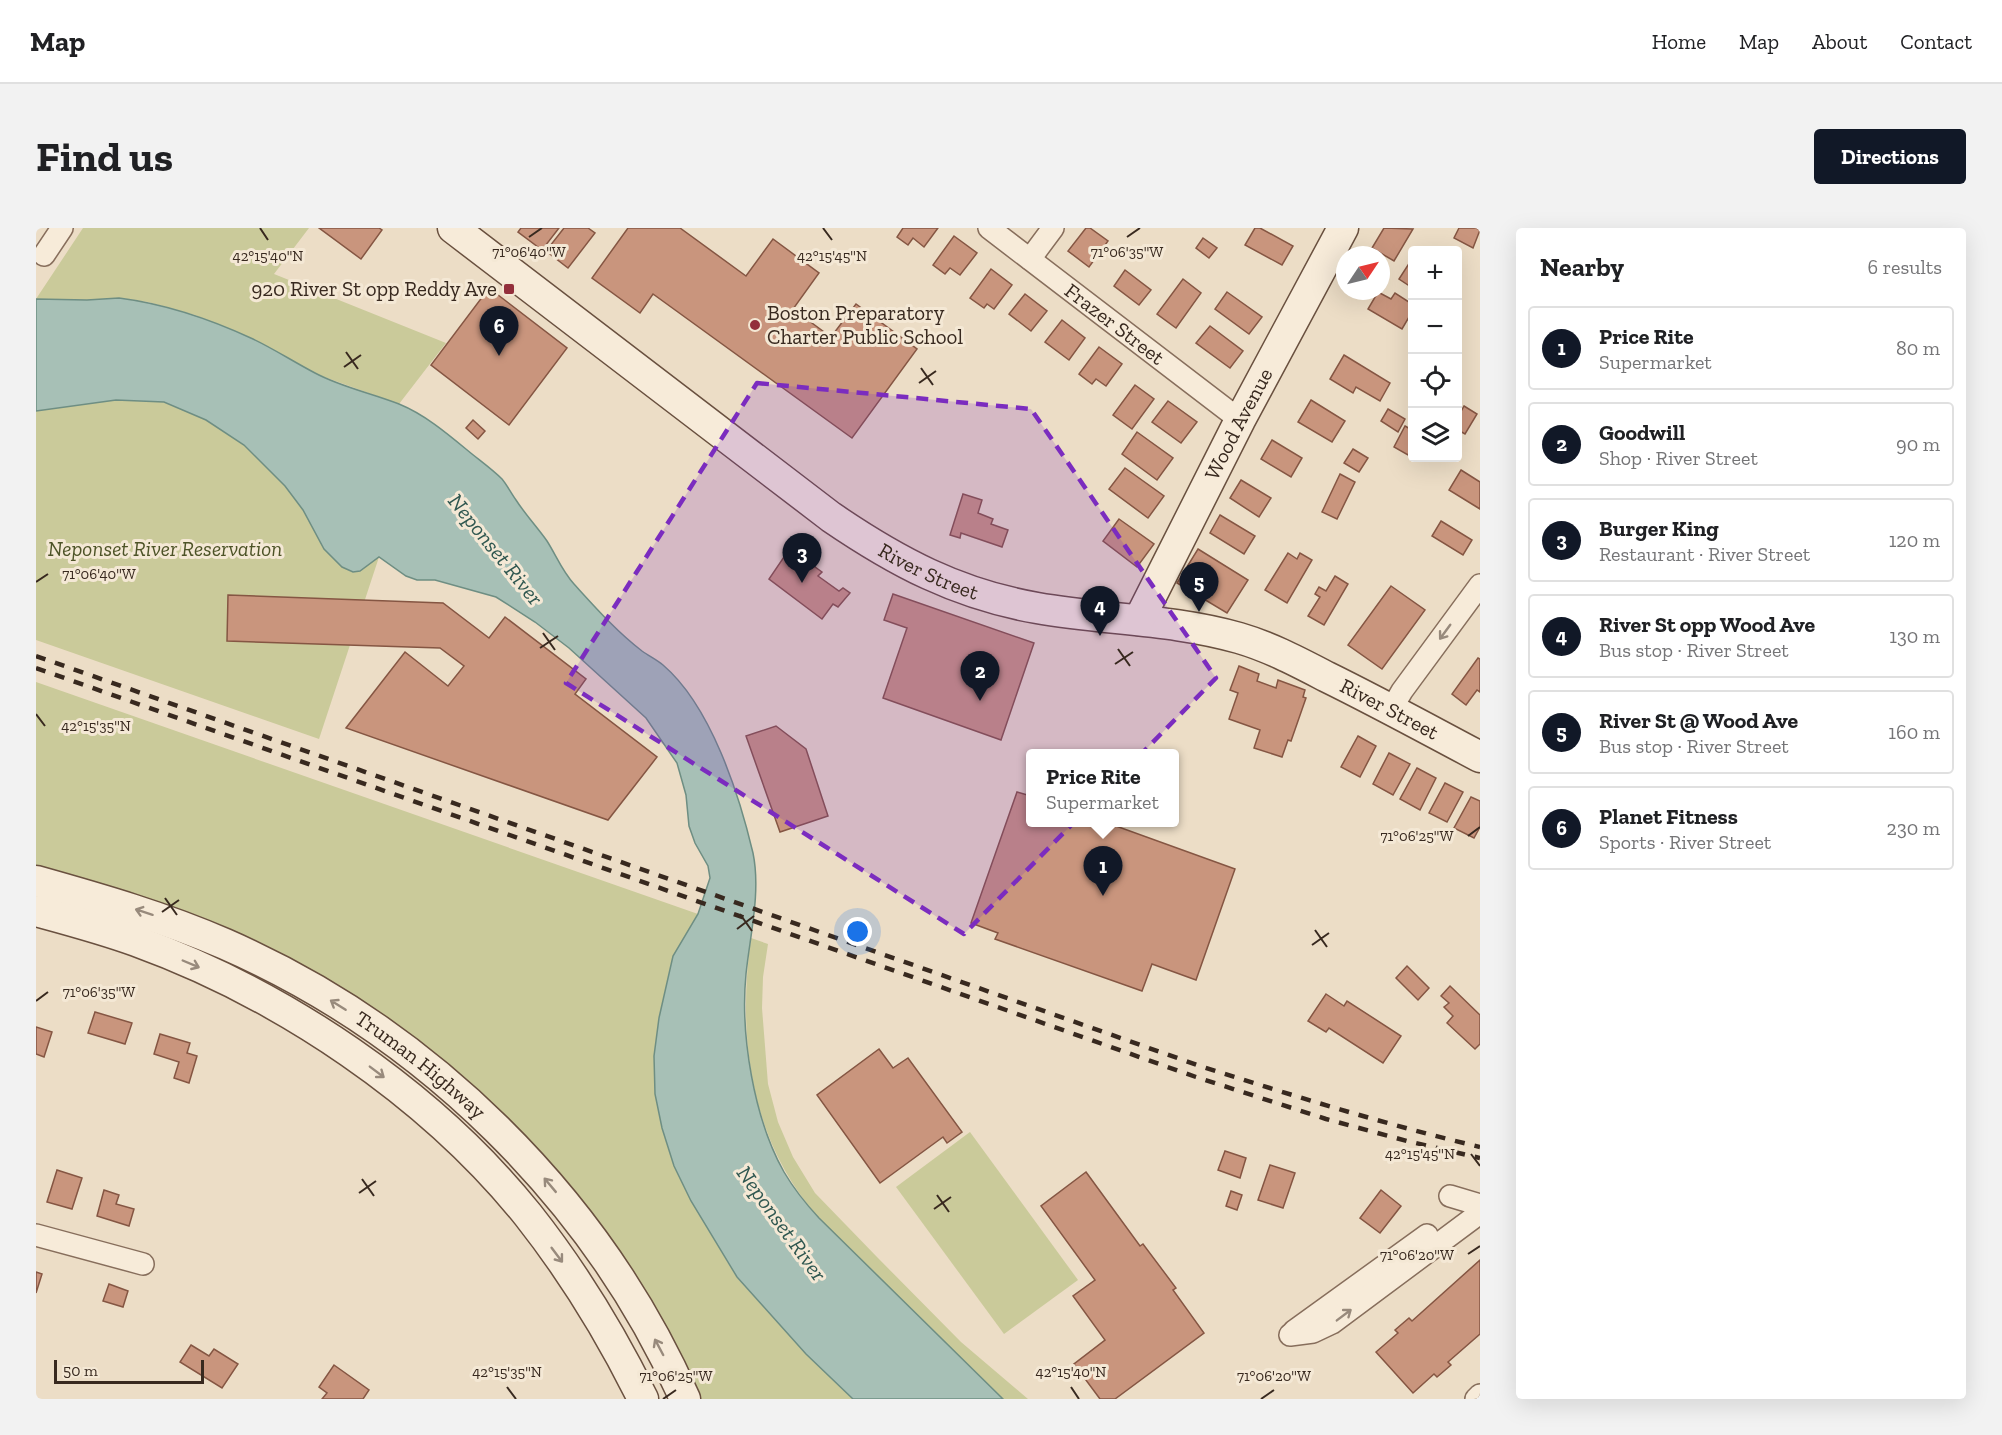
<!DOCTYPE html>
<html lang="en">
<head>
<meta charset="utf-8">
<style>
  :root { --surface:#fff; --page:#f2f2f2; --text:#202124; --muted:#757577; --line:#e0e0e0; --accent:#111827 }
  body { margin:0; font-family:"Zilla Slab",serif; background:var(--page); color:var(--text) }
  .controls { position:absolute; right:18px; top:18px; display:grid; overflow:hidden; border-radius:6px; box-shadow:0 6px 24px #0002 }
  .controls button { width:54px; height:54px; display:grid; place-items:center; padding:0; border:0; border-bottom:2px solid var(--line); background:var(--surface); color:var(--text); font:30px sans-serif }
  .compass { position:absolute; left:1300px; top:18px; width:54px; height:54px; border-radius:50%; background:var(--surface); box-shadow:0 6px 24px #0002; rotate:55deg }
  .scale { position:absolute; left:18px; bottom:15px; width:150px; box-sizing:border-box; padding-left:6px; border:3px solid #38291f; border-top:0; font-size:16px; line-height:21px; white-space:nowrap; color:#38291f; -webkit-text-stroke:4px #f4e8d5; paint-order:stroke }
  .you { position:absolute; left:822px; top:704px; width:21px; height:21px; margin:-15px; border:4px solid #fff; border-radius:50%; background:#1a73e8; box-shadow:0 0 0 9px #1a73e833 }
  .badge { display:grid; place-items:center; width:39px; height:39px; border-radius:50%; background:var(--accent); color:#fff; font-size:20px; font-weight:700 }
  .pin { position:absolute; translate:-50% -50px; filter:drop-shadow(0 2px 3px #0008) }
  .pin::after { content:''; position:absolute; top:32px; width:21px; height:18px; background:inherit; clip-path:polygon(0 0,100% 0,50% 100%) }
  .popup { position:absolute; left:990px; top:521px; width:153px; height:78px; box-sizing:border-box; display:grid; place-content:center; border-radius:6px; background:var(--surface); filter:drop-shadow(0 2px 4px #0005); font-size:20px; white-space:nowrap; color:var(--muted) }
  .popup b { font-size:22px; color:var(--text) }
  .popup::after { content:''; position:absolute; left:50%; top:100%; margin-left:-12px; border:12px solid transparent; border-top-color:var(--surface) }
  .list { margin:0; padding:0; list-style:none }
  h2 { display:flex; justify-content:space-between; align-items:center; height:78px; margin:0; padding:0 24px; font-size:26px }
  h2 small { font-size:20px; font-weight:400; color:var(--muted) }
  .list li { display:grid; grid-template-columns:39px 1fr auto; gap:18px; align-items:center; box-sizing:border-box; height:84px; margin:0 12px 12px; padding:0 12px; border:2px solid var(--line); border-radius:6px }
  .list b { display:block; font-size:22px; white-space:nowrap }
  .list p { margin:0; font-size:20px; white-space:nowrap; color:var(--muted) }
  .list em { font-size:20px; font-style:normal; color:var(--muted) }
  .icon { flex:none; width:33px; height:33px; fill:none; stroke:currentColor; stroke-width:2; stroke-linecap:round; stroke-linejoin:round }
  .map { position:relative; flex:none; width:1444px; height:1171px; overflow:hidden; border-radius:6px }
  header { display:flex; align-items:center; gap:36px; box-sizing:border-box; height:84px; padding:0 30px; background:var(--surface); border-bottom:2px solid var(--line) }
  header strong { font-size:28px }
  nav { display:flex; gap:33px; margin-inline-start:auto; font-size:21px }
  .intro { display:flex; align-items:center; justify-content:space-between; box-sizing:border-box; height:144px; padding:0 36px }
  h1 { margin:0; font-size:42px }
  .button { padding:15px 27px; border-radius:6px; background:var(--accent); color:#fff; font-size:21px; font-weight:700 }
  main { display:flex; gap:36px; padding:0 36px }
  aside { flex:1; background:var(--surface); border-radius:6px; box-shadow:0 6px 24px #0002 }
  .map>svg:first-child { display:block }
  .green { fill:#caca9a }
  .water { fill:#a7c0b6; stroke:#6e8e83; stroke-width:1.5 }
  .building { fill:#c9957d; stroke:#855643; stroke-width:1.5 }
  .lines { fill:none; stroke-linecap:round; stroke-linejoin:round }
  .minor-casing { stroke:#876e5c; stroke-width:24 }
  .secondary-casing { stroke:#69503f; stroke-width:33 }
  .minor { stroke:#f7ebd9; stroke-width:21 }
  .secondary { stroke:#f7ebd9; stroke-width:30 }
  .rail { stroke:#38291f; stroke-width:4.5; stroke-dasharray:10 10; stroke-linecap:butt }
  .oneway { stroke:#988a7c }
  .marked { fill:#7b2cbf; fill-opacity:0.2; stroke:#7b2cbf; stroke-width:4.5; stroke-dasharray:12 8; stroke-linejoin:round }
  .ticks { fill:none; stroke:#38291f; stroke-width:2 }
  .poi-dot { fill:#932f3b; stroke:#f4e8d5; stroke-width:2 }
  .labels { text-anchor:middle; stroke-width:6; stroke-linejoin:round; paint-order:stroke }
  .poi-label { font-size:21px; fill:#38291f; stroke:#f4e8d5; text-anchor:end }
  .street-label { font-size:21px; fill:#38291f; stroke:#f4e8d5 }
  .park-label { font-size:21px; font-style:italic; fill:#4d5327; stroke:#f4e8d5 }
  .water-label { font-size:22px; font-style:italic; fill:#2f5750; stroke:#f4e8d5 }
  .ticks-label { font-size:15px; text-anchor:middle; fill:#38291f; stroke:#f4e8d5; stroke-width:6; stroke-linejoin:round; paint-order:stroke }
</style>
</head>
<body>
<header>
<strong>Map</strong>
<nav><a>Home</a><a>Map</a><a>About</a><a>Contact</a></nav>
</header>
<div class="intro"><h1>Find us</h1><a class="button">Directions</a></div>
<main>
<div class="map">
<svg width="1444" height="1171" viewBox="0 0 1444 1171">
  <rect width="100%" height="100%" fill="#ecddc6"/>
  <!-- green -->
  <g class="green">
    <polygon points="47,0 273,0 238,46 410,115 363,176 280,146 217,111 159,87 112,74 83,70 51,72 0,71"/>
    <polygon points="80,172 128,174 170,192 208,217 249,258 267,282 288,321 324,343 343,329 283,511 0,412 0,183"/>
    <polygon points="0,454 662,686 637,728 623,789 618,828 619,866 626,900 638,938 655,973 701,1050 770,1126 817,1171 665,1171 622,1085 566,1000 520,942 471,891 161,689 91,663 0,638"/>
    <path d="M715,710L732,716L727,749L726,780L732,856L742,894L757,929L779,965L841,1029L925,1114L992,1171H967L783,990C714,913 701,809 715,710Z"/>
    <polygon points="934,904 1042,1052 968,1106 860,959"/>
  </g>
  <!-- water -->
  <path class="water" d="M83,70C130,76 174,91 217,111C238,121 258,134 279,145C305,159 335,165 363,176C390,187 413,207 436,226C446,234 457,242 466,251C471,257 475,265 480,272C489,286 501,299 511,313C520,327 526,343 538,356C559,379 581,404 606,423C613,428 621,432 627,437C675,478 703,566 717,625C725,664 714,707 710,746C704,807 718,891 748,944C758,961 770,976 783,990L967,1171H817L770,1126L701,1049L655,973L638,938L626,900L619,866L618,828L623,790L637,728L662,686L674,650L672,638L659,615L653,598L650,567L641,535L610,490L533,420L499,394L460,369L399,352H381L370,348L343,329L324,343L317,344L306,339L288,321L267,282L249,258L208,217L170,192L128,174L80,172L0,183V71L51,72Z"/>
  <!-- building -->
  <g class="building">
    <polygon points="283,0 343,0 346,2 325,31"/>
    <polygon points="485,0 523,0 506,22 482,4"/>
    <polygon points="528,0 552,0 559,5 532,40 510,23"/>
    <polygon points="592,0 644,0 710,48 737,11 783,45 757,81 795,109 820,76 881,121 816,210 617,66 604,85 556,50"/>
    <polygon points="867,0 902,0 888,19 877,10 872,17 861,9"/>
    <polygon points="1050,0 1054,0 1072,13 1053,39 1032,23"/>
    <polygon points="1219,0 1224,0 1257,18 1246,37 1209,17"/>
    <polygon points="1348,0 1377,1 1358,33 1336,20"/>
    <polygon points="1423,0 1440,0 1444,2 1437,20 1418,10"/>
    <polygon points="918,8 941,25 924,47 914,40 909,46 897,37"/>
    <polygon points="1167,10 1181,20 1173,30 1160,20"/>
    <polygon points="1374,34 1376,35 1375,59 1363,51"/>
    <polygon points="955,41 976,57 958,81 951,76 948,80 934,70"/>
    <polygon points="1089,42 1115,62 1103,77 1078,58"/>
    <polygon points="1147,51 1165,65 1140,100 1121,86"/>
    <polygon points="453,60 531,120 473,197 395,137"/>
    <polygon points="1191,64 1226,89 1213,106 1179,81"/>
    <polygon points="1342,64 1355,71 1359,65 1376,76 1376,84 1366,101 1332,81"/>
    <polygon points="989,66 1011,83 995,103 973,86"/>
    <polygon points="1026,92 1049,110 1033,132 1009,114"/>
    <polygon points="1174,98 1207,123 1194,140 1160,115"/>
    <polygon points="1063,119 1086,136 1070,158 1060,151 1056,156 1043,146"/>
    <polygon points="1308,127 1354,155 1344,173 1320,159 1317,165 1294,151"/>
    <polygon points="1099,157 1118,171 1096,201 1077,187"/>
    <polygon points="1275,172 1309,193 1296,214 1262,194"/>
    <polygon points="1132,173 1161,194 1145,215 1116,194"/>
    <polygon points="1428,178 1441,186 1429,206 1422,202 1422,189"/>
    <polygon points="1352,181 1369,191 1362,204 1345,193"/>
    <polygon points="437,192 449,203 442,211 430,200"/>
    <polygon points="1369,198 1376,202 1376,218 1372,227 1358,219"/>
    <polygon points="1101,204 1137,230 1121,252 1086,226"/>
    <polygon points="1236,212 1266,230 1255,249 1225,231"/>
    <polygon points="1317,221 1332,230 1323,244 1308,235"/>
    <polygon points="1089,240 1128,268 1112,290 1073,261"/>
    <polygon points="1425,242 1444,254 1444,281 1413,262"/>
    <polygon points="1304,246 1319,254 1301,291 1286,284"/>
    <polygon points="1205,252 1235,270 1223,289 1194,270"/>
    <polygon points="927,266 946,272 942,285 957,291 955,296 972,302 966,319 925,305 924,310 914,307"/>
    <polygon points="1184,287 1219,308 1208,326 1174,305"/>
    <polygon points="1083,291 1118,316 1101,339 1067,313"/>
    <polygon points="1405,293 1436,312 1427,327 1396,308"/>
    <polygon points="1162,321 1212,352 1191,385 1141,355"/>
    <polygon points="752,323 766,334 768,331 786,344 782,348 803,363 807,360 814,365 802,379 797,376 786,391 733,351"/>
    <polygon points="1252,325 1261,331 1264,325 1276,332 1251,375 1229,362"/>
    <polygon points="1299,348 1312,356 1288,397 1272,388 1284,369 1279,366 1283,359 1290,363"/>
    <polygon points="1355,358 1389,382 1346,441 1312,417"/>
    <polygon points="857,366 998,415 965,512 847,470 871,400 848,392"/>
    <polygon points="192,367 407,375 453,410 469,389 550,451 539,466 621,529 572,592 310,500 369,424 412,458 428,438 404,420 191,413"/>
    <polygon points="1442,430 1444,431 1444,464 1441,462 1430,477 1416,466"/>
    <polygon points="1203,438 1223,446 1221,453 1240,460 1242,452 1269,462 1267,469 1270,470 1255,513 1252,512 1246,529 1218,520 1224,502 1193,491 1202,465 1194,462"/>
    <polygon points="740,498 770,521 792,588 744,604 710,508"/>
    <polygon points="1322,508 1340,518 1324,549 1305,539"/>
    <polygon points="1353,525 1374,536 1357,567 1337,556"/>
    <polygon points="1381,540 1400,550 1384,582 1364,571"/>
    <polygon points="1409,555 1427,564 1411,594 1393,585"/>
    <polygon points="981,564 995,568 995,594 1069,594 1199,641 1160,752 1116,736 1106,763 959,711 962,705 935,695"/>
    <polygon points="1435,569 1444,573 1444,599 1438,610 1418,600"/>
    <polygon points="1371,738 1393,760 1382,772 1360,750"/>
    <polygon points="1414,758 1444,787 1444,816 1439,821 1411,795 1417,788 1408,779 1413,775 1405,768"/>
    <polygon points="1290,766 1308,778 1311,773 1365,808 1347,835 1293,800 1290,804 1272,793"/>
    <polygon points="59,784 96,795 89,816 52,805"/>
    <polygon points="0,799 16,804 8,829 0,826"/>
    <polygon points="124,806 154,815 151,825 161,828 153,855 138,850 143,834 118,826"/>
    <polygon points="843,821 857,840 872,830 926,904 911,915 907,909 844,955 781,867"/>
    <polygon points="1189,923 1210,930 1204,950 1182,942"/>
    <polygon points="1234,937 1259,945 1247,980 1222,972"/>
    <polygon points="21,942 46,950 36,981 11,974"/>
    <polygon points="1050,944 1104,1018 1107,1016 1140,1060 1137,1062 1168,1105 1079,1171 1064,1171 1038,1136 1069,1112 1037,1068 1059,1052 1005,978"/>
    <polygon points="68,962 83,967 80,976 98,981 93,998 61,988"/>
    <polygon points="1345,962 1365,978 1344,1005 1324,990"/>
    <polygon points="1195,963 1206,967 1201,982 1190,978"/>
    <polygon points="1444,1032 1444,1106 1412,1134 1415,1137 1401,1149 1398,1146 1377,1165 1340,1124 1362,1105 1359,1102 1373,1090 1376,1093"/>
    <polygon points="0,1044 6,1046 0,1065"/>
    <polygon points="73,1056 92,1063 87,1079 67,1073"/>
    <polygon points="155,1117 173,1128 178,1121 202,1136 186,1160 144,1134"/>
    <polygon points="298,1137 333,1162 327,1171 286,1171 291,1165 283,1159"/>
  </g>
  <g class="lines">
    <defs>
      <g id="minor">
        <path id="s1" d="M953,0L1204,192"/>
        <polyline points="8,27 26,0"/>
        <polyline points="994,31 1017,0"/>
        <polyline points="1355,482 1366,463 1444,357"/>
        <polyline points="1414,968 1444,977"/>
        <polyline points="0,1007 107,1036"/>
        <polyline points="1258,1103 1391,1007"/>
        <polyline points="1254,1107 1277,1104 1296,1095 1444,985"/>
        <polyline points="1440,1171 1444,1167"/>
      </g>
      <g id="secondary">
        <path id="s2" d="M417,0L795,289C861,334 921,366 1001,380C1068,392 1137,391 1203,410C1234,419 1262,434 1291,449C1342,474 1393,502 1444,529"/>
        <path id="s3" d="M1103,392L1204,192L1307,0"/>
        <path id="s4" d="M0,653C64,671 127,689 189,716C390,804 560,970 649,1171"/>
        <path d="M0,683C33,692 67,701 100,713C246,766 394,865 492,987C537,1044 575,1106 607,1171"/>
      </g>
    </defs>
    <!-- minor casing -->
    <use href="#minor" class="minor-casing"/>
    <!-- secondary casing -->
    <use href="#secondary" class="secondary-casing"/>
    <!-- minor -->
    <use href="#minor" class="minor"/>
    <!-- secondary -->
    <use href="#secondary" class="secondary"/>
    <!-- rail -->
    <g class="rail">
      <path d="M0,428L1164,838C1258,868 1348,896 1444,919"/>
      <polyline points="0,440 1160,849 1290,891 1371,913 1444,930"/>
    </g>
  </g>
  <!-- one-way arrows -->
  <defs><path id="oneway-shaft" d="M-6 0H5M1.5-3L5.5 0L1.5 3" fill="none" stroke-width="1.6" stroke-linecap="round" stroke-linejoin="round" transform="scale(1.5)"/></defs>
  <g class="oneway">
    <use href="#oneway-shaft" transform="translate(1409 404) rotate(126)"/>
    <use href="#oneway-shaft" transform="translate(108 684) rotate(-162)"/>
    <use href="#oneway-shaft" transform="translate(155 736) rotate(23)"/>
    <use href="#oneway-shaft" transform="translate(302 777) rotate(-148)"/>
    <use href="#oneway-shaft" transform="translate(341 844) rotate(37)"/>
    <use href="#oneway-shaft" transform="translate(514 957) rotate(-130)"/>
    <use href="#oneway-shaft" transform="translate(521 1027) rotate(53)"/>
    <use href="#oneway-shaft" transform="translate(1308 1087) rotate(-37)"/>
    <use href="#oneway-shaft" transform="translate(623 1119) rotate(-118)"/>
  </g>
  <!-- marked area -->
  <path class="marked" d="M721,155L995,181L1180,450L928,706L530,455Z"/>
  <!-- ticks -->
  <path class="ticks" d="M224,0L232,12M787,0L796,12M493,9L506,0M1091,9L1104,0M310,124L322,141M308,139L325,127M885,140L897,157M883,155L900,143M0,354L12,346M507,405L519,422M504,420L522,408M1082,421L1094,438M1079,436L1097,424M0,486L9,498M1432,608L1444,599M129,670L141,687M126,684L143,672M704,686L716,703M701,701L718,688M1279,702L1291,719M1276,717L1293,705M0,773L12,764M1435,926L1444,938M326,951L338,968M323,965L340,953M901,967L913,984M898,981L915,969M1432,1026L1444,1018M471,1159L480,1171M1035,1159L1043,1171M627,1171L640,1162M1225,1171L1238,1162"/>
  <!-- markers -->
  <g class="poi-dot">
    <rect x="467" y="55" width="12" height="12" rx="3"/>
    <circle cx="719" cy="97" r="6"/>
  </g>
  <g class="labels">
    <!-- poi labels -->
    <g class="poi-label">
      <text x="461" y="68">920 River St opp Reddy Ave</text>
      <text x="731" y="92" text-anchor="start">Boston Preparatory<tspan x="731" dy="24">Charter Public School</tspan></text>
    </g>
    <!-- street labels -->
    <g class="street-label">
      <text dy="7" stroke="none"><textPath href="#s1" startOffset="158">Frazer Street</textPath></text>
      <text dy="7" stroke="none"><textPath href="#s3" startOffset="220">Wood Avenue</textPath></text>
      <text dy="7" stroke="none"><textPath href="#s2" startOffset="588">River Street</textPath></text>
      <text dy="7" stroke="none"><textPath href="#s2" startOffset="1074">River Street</textPath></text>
      <text dy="7" stroke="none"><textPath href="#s4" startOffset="430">Truman Highway</textPath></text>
    </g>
    <!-- park labels -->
    <g class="park-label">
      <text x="129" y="328">Neponset River Reservation</text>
    </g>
    <!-- water labels -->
    <g class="water-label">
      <text transform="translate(460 321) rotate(51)" y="8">Neponset River</text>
      <text transform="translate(746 995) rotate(54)" y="8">Neponset River</text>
    </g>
  </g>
  <g class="ticks-label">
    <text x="1091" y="29">71°06'35"W</text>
    <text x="493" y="29">71°06'40"W</text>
    <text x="232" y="33">42°15'40"N</text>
    <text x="796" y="33">42°15'45"N</text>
    <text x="63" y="351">71°06'40"W</text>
    <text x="60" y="503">42°15'35"N</text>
    <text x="1381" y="613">71°06'25"W</text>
    <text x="63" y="769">71°06'35"W</text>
    <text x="1384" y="931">42°15'45"N</text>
    <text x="1381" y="1032">71°06'20"W</text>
    <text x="471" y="1149">42°15'35"N</text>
    <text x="1035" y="1149">42°15'40"N</text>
    <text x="640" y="1153">71°06'25"W</text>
    <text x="1238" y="1153">71°06'20"W</text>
  </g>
</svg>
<div class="controls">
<button>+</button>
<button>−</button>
<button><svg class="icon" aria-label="locate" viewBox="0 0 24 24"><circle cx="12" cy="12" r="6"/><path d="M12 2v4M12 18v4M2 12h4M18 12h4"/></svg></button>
<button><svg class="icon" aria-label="layers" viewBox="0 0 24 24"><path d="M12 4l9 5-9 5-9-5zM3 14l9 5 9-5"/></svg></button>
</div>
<svg class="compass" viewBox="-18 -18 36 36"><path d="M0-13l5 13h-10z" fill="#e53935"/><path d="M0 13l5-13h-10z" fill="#757577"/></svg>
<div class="scale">50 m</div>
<div class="you"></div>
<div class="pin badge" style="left:1067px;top:668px">1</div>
<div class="popup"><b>Price Rite</b>Supermarket</div>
<div class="pin badge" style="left:944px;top:473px">2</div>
<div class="pin badge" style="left:766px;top:355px">3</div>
<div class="pin badge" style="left:1064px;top:408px">4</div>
<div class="pin badge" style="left:1163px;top:384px">5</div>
<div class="pin badge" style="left:463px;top:128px">6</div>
</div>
<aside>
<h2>Nearby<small>6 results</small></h2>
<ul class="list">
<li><span class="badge">1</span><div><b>Price Rite</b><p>Supermarket</p></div><em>80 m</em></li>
<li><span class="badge">2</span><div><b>Goodwill</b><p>Shop · River Street</p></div><em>90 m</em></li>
<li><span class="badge">3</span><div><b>Burger King</b><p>Restaurant · River Street</p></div><em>120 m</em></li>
<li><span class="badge">4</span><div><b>River St opp Wood Ave</b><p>Bus stop · River Street</p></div><em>130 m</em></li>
<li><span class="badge">5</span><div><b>River St @ Wood Ave</b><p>Bus stop · River Street</p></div><em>160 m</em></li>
<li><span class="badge">6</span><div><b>Planet Fitness</b><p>Sports · River Street</p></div><em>230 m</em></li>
</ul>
</aside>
</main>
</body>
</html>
